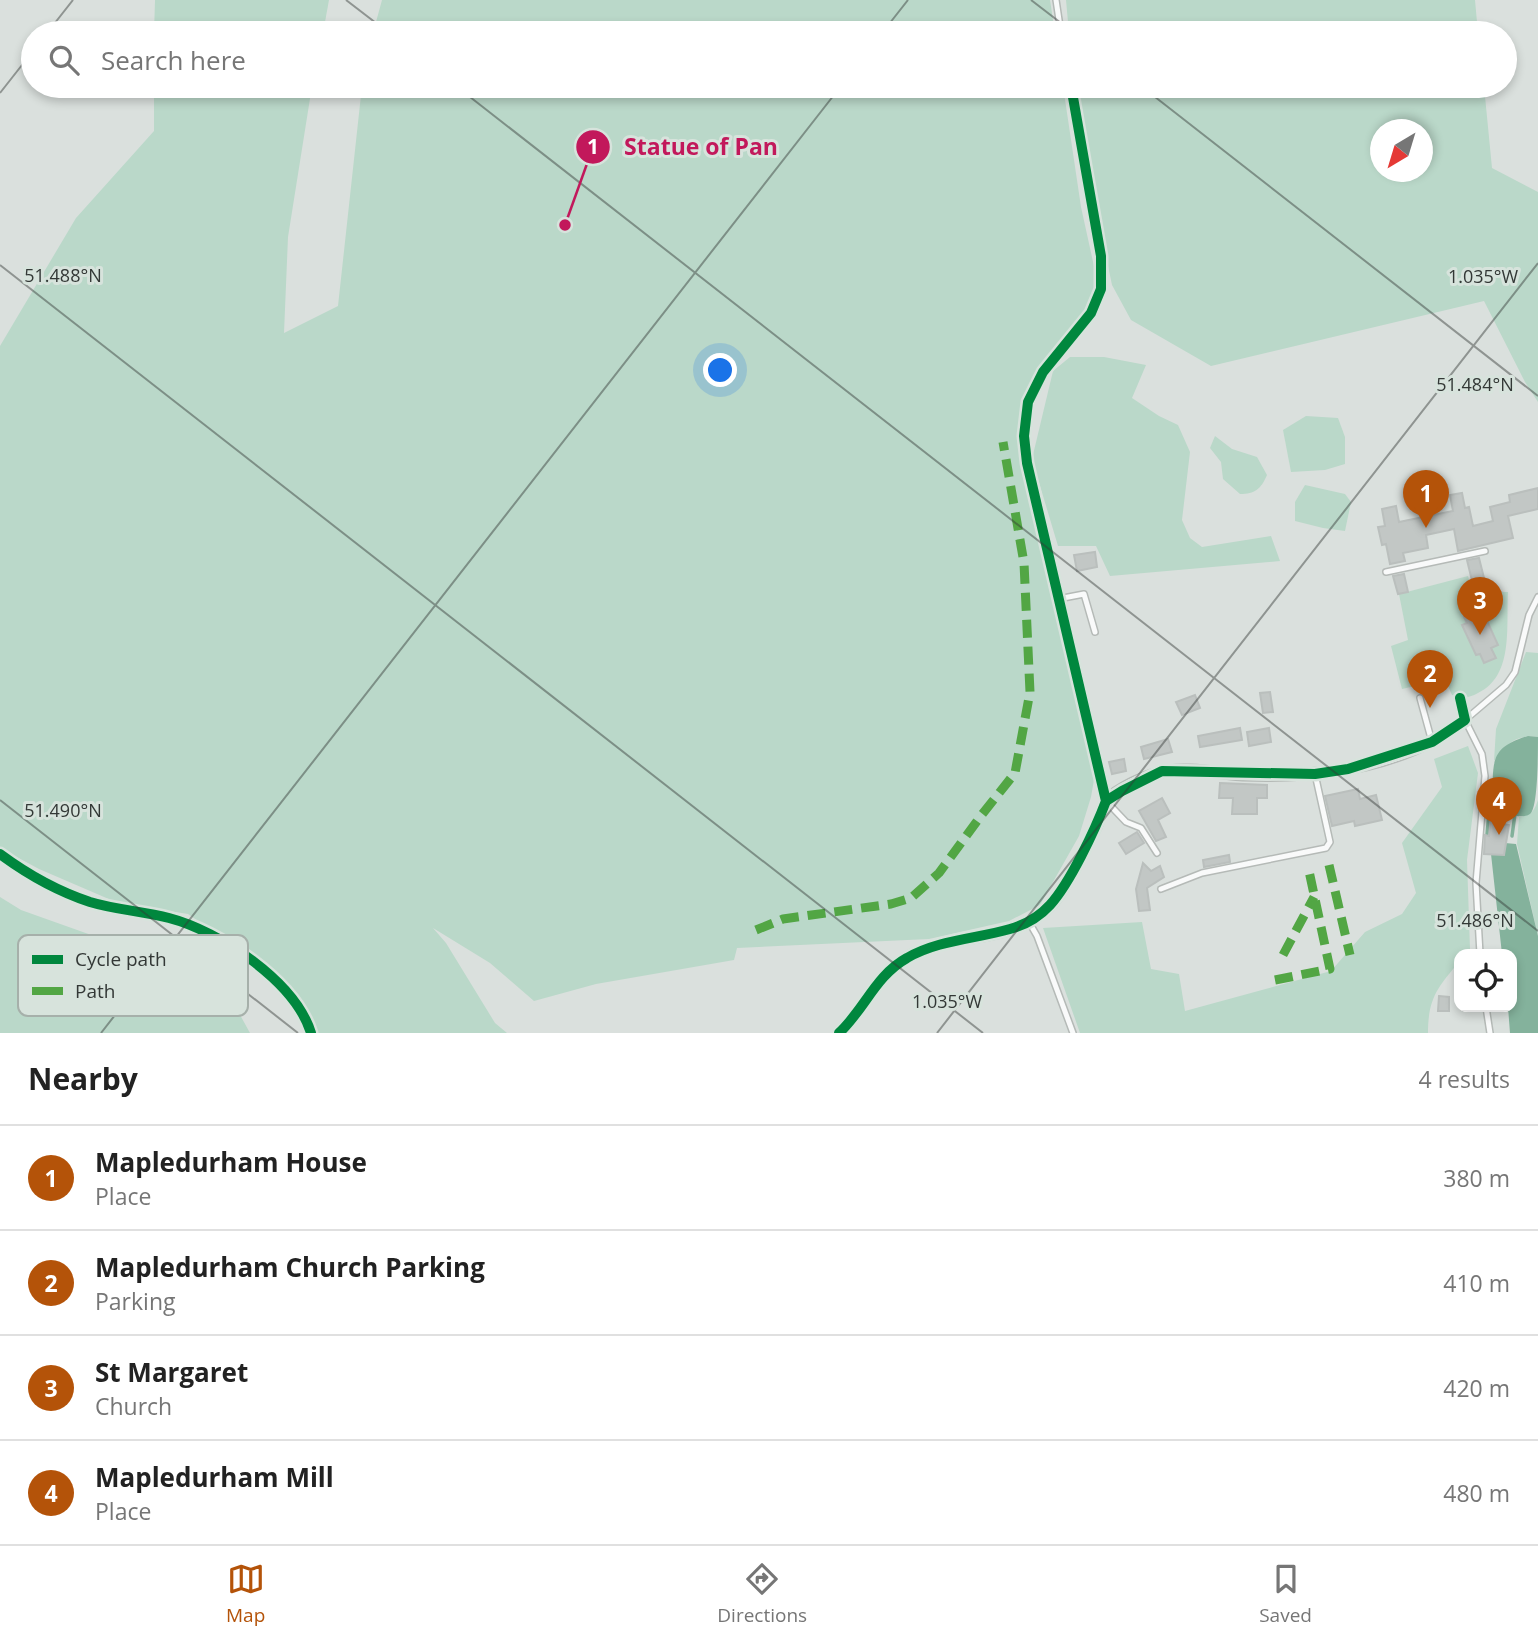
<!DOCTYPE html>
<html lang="en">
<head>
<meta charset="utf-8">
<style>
  :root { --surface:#fff; --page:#f2f2f2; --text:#222; --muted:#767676; --line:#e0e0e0; --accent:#b45309 }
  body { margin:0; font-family:"Open Sans",sans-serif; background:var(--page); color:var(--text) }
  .controls { position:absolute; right:21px; bottom:21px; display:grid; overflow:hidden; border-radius:14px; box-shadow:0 4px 10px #0003 }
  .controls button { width:63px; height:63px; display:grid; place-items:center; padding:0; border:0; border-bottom:2px solid var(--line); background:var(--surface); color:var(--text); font:35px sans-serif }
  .compass { position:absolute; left:1370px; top:119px; width:63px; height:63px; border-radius:50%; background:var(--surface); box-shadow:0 4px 10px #0003; rotate:218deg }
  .you { position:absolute; left:721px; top:371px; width:24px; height:24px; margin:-18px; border:5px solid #fff; border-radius:50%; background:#1a73e8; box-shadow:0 0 0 10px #1a73e833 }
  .badge { display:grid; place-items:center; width:46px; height:46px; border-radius:50%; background:var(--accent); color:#fff; font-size:23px; font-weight:700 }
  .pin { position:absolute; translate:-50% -58px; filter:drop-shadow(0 2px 4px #0008) }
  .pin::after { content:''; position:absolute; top:37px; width:24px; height:21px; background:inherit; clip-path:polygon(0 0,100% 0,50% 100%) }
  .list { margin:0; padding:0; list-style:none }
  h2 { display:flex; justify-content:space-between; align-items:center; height:91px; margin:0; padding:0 28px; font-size:30px }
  h2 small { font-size:23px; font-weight:400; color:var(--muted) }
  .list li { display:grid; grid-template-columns:46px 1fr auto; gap:21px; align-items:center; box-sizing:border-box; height:105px; padding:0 28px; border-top:2px solid var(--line) }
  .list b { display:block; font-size:26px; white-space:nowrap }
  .list p { margin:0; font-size:23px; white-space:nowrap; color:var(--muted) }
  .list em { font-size:23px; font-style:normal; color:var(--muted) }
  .icon { flex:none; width:38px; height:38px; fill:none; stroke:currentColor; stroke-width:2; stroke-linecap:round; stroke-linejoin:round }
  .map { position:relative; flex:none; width:1538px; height:1033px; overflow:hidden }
  .search { position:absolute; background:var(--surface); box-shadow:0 4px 10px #0003; left:21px; right:21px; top:21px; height:77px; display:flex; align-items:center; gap:18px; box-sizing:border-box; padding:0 24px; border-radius:38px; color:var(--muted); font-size:26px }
  .sheet { height:511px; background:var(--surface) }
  nav { display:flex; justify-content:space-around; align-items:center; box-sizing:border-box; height:98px; border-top:2px solid var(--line); background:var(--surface); font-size:19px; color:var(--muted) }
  nav a { display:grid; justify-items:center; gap:4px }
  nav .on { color:var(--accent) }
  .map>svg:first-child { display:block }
  .green { fill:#bad8c9; fill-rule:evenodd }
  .water { fill:#84b29c }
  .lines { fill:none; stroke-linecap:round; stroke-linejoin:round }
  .stream { stroke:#84b29c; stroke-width:3.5 }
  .building { fill:#c2c7c5; stroke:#babfbd; stroke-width:2 }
  .lane-casing { stroke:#b5bab7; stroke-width:8 }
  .street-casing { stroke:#b5bab7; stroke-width:13 }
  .lane { stroke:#f9fafa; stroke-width:5 }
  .street { stroke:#f9fafa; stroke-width:10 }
  .quiet { stroke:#52a644; stroke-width:9; stroke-dasharray:18 9; stroke-linecap:butt }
  .cycleway-casing { stroke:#d7e3dc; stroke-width:15 }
  .cycleway { stroke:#00873e; stroke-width:10 }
  .ticks { fill:none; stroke:#333836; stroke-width:2; stroke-opacity:0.45 }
  .key { fill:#d7e3dc; stroke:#a6b0aa; stroke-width:2 }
  .key-label { font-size:19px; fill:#333836 }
  .ticks-label { font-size:18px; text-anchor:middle; fill:#333836; stroke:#d7e3dc; stroke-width:6; stroke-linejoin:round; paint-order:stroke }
  .leader { fill:none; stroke:#c2185b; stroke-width:2.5 }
  .callout-dot { fill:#c2185b; stroke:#d7e3dc; stroke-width:2.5 }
  .mark-label { font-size:21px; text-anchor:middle; font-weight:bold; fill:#fff }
  .callout-label { font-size:23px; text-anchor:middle; font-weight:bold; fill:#c2185b; stroke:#d7e3dc; stroke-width:6; stroke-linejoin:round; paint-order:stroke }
</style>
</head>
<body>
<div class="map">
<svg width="1538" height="1033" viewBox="0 0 1538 1033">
  <rect width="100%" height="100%" fill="#dae0dd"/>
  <!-- green -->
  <g class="green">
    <polygon points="155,0 329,0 323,33 154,33"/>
    <polygon points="382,0 1050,0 1055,33 373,33"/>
    <polygon points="1066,0 1475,0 1478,33 1069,33"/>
    <polygon points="154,86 312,86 288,237 284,333 338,306 362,86 1063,86 1081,207 1097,280 1087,309 1047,356 1026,391 1018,431 1095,774 1091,797 1079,836 1040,905 1009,921 929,939 737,948 734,960 596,984 534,1001 490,963 433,928 446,943 495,1023 507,1033 315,1033 311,1022 284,981 188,914 118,903 39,869 0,848 0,346 76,218 154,131"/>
    <path d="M1077,86H1484L1492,168L1538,192V402L1525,382L1484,301L1211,366L1131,320L1112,285L1100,227ZM1380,130H1422V172H1380Z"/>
    <polygon points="1070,357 1104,357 1146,365 1132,398 1159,416 1178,425 1190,452 1182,520 1190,538 1202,547 1271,536 1280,561 1110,576 1096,546 1058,546 1032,459 1053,371"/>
    <polygon points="1306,416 1338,418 1345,437 1345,464 1325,470 1291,472 1283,430"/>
    <path d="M1215,436L1232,449L1257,457L1267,475C1261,489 1255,494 1240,494L1223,479L1221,462L1210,448Z"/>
    <polygon points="1305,485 1345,494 1351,502 1345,531 1323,528 1295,521 1295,502"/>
    <path d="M1468,576L1472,591L1508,592C1506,627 1514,676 1478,693C1469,698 1462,699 1452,695L1445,679L1402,689L1391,646L1408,640L1399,594Z"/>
    <path d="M1526,652L1538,653V737C1516,734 1506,744 1494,761L1496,729Z"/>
    <path d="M1468,746L1478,773L1467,860L1470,949L1466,954H1459V962C1438,987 1428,998 1428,1033H1080L1043,928L1142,922L1151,969L1179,974L1185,1011L1331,971L1365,932L1402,914L1416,893L1402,843L1442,787L1434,759Z"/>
    <path d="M1538,800V936L1517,844L1519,817C1532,815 1534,811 1538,800Z"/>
    <polygon points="0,897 21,910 139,952 234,1004 250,1033 0,1033"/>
  </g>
  <!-- water -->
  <g class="water">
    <path d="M1528,736L1538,737C1538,753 1538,804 1531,813C1526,818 1517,816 1510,815L1511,807L1495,804L1492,799C1494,763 1488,748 1528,736Z"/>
    <polygon points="1505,843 1516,844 1538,936 1538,1033 1510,1033 1508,1007 1512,1007 1512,954 1502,954 1491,854 1504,855"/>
  </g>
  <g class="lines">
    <!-- stream -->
    <g class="stream">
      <polyline points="1487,835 1489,813 1495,800"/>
      <polyline points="1512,836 1515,814"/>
    </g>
  </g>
  <!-- building -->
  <g class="building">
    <polygon points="1538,488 1538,509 1508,516 1513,538 1458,551 1454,529 1426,535 1428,548 1403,553 1405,561 1390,564 1386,544 1382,545 1378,527 1385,526 1382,509 1396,506 1399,522 1453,511 1450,495 1462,493 1465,508 1469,507 1473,526 1493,521 1490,507 1510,502 1509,495"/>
    <polygon points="1095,552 1097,567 1077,571 1074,555"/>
    <polygon points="1479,558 1487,590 1474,589 1467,560"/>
    <polygon points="1404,574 1408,592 1398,594 1393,576"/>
    <polygon points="1474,613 1476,618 1484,614 1498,645 1491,648 1496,658 1484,663 1480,654 1476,655 1462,625 1467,623 1464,617"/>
    <polygon points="1270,692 1273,712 1263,713 1260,693"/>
    <polygon points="1195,695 1200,708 1182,715 1176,702"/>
    <polygon points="1240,728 1242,740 1200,747 1198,736"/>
    <polygon points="1269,728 1271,742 1249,746 1247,732"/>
    <polygon points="1168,739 1172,752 1144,759 1141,747"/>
    <polygon points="1124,759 1126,771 1112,774 1109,762"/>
    <polygon points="1220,783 1267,785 1267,798 1257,798 1257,814 1232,814 1233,798 1219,798"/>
    <polygon points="1358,789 1360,799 1376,795 1382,820 1355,826 1354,821 1332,826 1325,796"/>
    <polygon points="1162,798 1170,813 1158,820 1166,837 1156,841 1139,811"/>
    <polygon points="1491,815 1503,816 1502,824 1509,825 1504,855 1484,854 1485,835 1489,836"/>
    <polygon points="1137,832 1144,843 1126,854 1119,843"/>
    <polygon points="1229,855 1230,862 1204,867 1203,860"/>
    <polygon points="1143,863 1151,871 1160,866 1164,877 1147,888 1150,910 1139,911 1136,889"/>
    <polygon points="1439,996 1449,997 1449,1011 1438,1011"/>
  </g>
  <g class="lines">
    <defs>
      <g id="lane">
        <polyline points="1056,0 1061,33"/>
        <polyline points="1071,86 1101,256 1101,289 1091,313 1043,372 1028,402 1024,436 1027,463 1106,801 1126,822 1141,828 1157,853"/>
        <polyline points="1386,572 1485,551"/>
        <polyline points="1058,599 1084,594 1095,632"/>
        <polyline points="1420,698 1432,742"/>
        <polyline points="1161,889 1202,873 1326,848 1330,842 1315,774"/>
        <polyline points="1029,922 1037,936 1073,1033"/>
        <polyline points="1480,954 1476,883 1485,776 1482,754 1465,720 1506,685 1515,672 1529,615 1538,597"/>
        <polyline points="1486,1007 1490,1033"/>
      </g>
      <g id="street">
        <path d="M0,854C27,874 57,891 90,902C116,910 143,911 169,918C219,931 295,981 311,1033"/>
        <path d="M839,1033C864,1010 875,977 906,958C949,932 1012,944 1049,907C1066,890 1086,847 1097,825C1100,817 1102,806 1107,800C1118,789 1143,777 1158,773C1181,766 1219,773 1243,775C1319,778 1403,767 1465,720L1460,698"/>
      </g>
    </defs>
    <!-- lane casing -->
    <use href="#lane" class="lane-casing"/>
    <!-- street casing -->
    <use href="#street" class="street-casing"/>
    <!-- lane -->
    <use href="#lane" class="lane"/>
    <!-- street -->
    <use href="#street" class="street"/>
    <!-- quiet -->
    <g class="quiet">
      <polyline points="1329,865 1350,955"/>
      <polyline points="756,930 783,919 891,904 911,898 939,873 980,817 1015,773 1030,692 1024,563 1003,442"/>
      <polyline points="1283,955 1314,897"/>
      <polyline points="1275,980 1330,969 1309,871"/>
    </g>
    <defs>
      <g id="cycleway">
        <polyline points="1106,801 1122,791 1162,771 1315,774 1348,769 1432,742 1465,720 1460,698"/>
        <path d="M0,854C27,874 57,891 90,902C116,910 143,911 169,918C219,931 295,981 311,1033"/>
        <path d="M839,1033C864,1010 876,975 907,958C938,940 975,939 1010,929C1025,925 1039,917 1050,905C1070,883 1095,830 1106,801L1027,463L1024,436L1028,402L1043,372L1091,313L1101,289V256L1071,86"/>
      </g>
    </defs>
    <!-- cycleway casing -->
    <use href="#cycleway" class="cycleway-casing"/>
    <!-- cycleway -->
    <use href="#cycleway" class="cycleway"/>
  </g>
  <!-- ticks -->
  <path class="ticks" d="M346,0L389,33M1031,0L1074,33M47,33L73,0M882,33L908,0M456,86L1538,931M1141,86L1538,396M0,93L33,51M0,265L983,1033M0,800L298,1033M101,1033L841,86M937,1033L1538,263"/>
  <!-- legend -->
  <rect x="18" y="935" width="230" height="81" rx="10" class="key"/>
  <rect x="32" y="955" width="31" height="9" fill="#00873e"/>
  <rect x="32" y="987" width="31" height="8" fill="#52a644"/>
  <g class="key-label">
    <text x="75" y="966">Cycle path</text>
    <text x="75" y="998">Path</text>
  </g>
  <g class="ticks-label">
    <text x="63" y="282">51.488°N</text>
    <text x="1483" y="283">1.035°W</text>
    <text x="1475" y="391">51.484°N</text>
    <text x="63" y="817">51.490°N</text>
    <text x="1475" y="927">51.486°N</text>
    <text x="947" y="1008">1.035°W</text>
  </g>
  <!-- callouts -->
  <path class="leader" d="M565 225L593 147"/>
  <g class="callout-dot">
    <circle cx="565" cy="225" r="7"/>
    <circle cx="593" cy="147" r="18"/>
  </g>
  <g class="mark-label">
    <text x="593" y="154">1</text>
  </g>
  <g class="callout-label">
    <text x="701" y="155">Statue of Pan</text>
  </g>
</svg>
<div class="controls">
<button><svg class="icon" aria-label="locate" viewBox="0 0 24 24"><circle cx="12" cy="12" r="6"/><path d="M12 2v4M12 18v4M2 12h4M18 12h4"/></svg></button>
</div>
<svg class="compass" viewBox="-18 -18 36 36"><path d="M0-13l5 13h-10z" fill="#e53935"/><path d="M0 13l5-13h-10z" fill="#767676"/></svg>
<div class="you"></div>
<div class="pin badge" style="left:1426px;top:528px">1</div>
<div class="pin badge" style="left:1430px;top:708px">2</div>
<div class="pin badge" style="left:1480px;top:635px">3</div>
<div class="pin badge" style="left:1499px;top:835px">4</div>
<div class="search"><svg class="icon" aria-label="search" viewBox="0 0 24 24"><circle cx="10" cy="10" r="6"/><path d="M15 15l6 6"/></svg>Search here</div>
</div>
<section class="sheet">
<h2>Nearby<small>4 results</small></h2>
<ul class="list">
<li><span class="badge">1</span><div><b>Mapledurham House</b><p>Place</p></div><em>380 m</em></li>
<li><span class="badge">2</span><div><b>Mapledurham Church Parking</b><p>Parking</p></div><em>410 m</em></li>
<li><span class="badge">3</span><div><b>St Margaret</b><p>Church</p></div><em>420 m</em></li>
<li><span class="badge">4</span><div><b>Mapledurham Mill</b><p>Place</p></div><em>480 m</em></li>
</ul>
</section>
<nav>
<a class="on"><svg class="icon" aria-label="map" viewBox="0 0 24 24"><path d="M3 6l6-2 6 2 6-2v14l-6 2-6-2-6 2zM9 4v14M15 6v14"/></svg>Map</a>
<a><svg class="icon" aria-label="directions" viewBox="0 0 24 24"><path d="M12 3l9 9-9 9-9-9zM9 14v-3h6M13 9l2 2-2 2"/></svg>Directions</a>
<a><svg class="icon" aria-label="saved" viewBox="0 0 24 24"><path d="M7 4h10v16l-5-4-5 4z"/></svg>Saved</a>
</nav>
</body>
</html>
